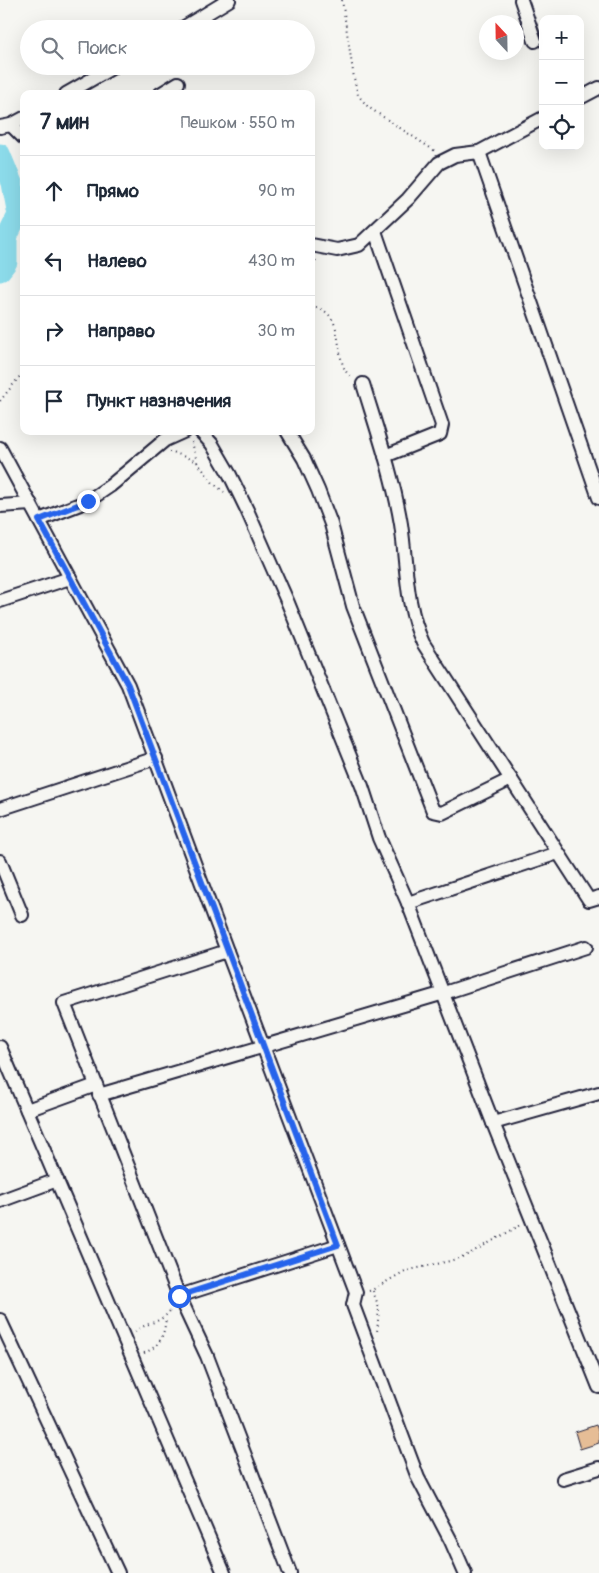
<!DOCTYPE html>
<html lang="ru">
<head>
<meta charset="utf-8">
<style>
  :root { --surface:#fff; --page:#f2f2f3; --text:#1f2937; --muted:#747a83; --line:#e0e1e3 }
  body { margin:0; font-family:Pangolin,sans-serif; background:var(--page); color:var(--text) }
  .controls { position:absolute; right:15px; top:15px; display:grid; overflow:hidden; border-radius:10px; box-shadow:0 5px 20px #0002 }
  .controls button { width:45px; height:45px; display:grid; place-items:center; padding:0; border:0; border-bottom:1px solid var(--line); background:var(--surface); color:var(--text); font:25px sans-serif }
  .compass { position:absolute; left:479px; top:15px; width:45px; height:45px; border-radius:50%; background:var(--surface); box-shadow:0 5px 20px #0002; rotate:338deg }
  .stop { position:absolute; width:15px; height:15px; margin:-11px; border:4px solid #2563eb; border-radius:50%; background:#fff }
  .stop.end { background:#2563eb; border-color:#fff; box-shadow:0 1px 5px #0008 }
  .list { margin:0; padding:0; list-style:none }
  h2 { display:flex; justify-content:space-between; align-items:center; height:65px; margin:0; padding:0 20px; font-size:21px }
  h2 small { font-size:16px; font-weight:400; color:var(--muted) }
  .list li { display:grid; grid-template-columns:32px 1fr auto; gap:15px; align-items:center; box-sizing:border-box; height:70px; padding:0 20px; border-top:1px solid var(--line) }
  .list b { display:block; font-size:19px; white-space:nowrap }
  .list em { font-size:16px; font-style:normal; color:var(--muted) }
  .icon { flex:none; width:28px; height:28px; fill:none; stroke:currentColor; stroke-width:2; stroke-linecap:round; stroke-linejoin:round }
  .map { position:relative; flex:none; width:599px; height:1573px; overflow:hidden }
  .search { position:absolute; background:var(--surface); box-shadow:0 5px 20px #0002; left:20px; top:20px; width:295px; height:55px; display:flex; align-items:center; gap:12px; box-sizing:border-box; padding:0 18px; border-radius:28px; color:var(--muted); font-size:19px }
  .panel { position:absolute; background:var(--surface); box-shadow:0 5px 20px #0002; left:20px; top:90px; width:295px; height:345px; border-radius:10px }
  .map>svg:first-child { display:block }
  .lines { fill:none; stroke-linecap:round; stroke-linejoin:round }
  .river { stroke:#8cdbea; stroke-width:21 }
  .building { fill:#e6bd96; stroke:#22223b }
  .street-casing { stroke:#22223b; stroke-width:16 }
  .path { stroke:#22223b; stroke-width:2; stroke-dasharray:1 4; stroke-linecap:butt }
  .street { stroke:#f6f6f2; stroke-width:12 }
  .route { stroke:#2563eb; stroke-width:6 }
</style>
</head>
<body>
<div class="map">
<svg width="599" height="1573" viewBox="0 0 599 1573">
  <rect width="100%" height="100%" fill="#f6f6f2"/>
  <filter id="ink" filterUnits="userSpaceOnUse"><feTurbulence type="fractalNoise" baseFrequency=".02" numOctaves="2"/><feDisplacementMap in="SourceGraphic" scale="10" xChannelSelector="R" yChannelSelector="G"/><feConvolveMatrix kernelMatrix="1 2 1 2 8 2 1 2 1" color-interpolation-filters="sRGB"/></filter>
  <g filter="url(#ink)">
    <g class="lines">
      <!-- river -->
      <polyline class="river" points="0,154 12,183 18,215 7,237 7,262 0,271"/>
    </g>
    <!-- building -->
    <polygon class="building" points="596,1425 599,1433 599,1443 580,1449 575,1432"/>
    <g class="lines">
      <defs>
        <g id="street">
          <polyline points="521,0 535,41"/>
          <polyline points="181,29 229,0"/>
          <polyline points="66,94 115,66"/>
          <polyline points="160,94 178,83"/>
          <polyline points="580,98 599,88"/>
          <polyline points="11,125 24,138"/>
          <polyline points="0,127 11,125 24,118"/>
          <polyline points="479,152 599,498"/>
          <polyline points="375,231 442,425 440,434 385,456"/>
          <polyline points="311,245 337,250 359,245 408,199 439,163 455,155 479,152 543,118"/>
          <path d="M363,384C377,430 393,476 401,524C407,564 405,605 423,643L589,900L599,897"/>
          <polyline points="200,431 212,444 230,475 247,510 288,603 362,786 379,838 408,903 493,1123 599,1387"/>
          <polyline points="287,431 304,459 318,490 331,524 353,606 433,811 442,813 511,779"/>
          <polyline points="0,448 128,685 227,951 356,1292 353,1305 418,1478 451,1541 465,1573"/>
          <polyline points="0,506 31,504"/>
          <polyline points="39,520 88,501 110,486 165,440 185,431"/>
          <polyline points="0,601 70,578"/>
          <polyline points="0,809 156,758"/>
          <polyline points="0,861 22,915"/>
          <polyline points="408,903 558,853"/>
          <polyline points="227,951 64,1003 179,1296 207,1356 290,1573"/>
          <polyline points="0,1047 224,1573"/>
          <polyline points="99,1095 444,993 586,947"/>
          <polyline points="27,1110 96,1085"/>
          <polyline points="493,1123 599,1093"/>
          <polyline points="0,1201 57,1180"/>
          <polyline points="179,1296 338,1245"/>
          <polyline points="0,1320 118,1573"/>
          <polyline points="563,1479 599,1468"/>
        </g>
      </defs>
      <!-- street casing -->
      <use href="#street" class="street-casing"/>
      <!-- path -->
      <g class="path">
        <polyline points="342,0 354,78 358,95 368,107 435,151"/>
        <polyline points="184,66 185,73"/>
        <polyline points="311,270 317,258"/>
        <path d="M311,307C351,310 329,365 353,378"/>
        <polyline points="0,401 24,371"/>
        <polyline points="192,442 197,462"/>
        <polyline points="169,452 173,452 197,462 213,483 224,492"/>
        <polyline points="369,1291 372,1290 405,1271 450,1261 467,1255 521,1225"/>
        <polyline points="373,1291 379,1308 377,1332"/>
        <path d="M135,1332C147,1321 162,1324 171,1309"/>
        <path d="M144,1353C161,1346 164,1335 166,1318"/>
      </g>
      <!-- street -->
      <use href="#street" class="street"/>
    </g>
  </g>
  <g class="lines" filter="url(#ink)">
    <!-- route -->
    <polyline class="route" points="88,501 39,520 128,685 338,1245 179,1296"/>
  </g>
</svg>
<div class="controls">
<button>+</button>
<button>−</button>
<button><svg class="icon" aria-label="locate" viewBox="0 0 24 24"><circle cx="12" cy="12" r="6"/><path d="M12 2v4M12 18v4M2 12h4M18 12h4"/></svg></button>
</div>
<svg class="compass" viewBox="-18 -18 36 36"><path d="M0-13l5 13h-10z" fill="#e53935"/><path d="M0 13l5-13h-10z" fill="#747a83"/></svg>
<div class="stop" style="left:179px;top:1296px"></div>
<div class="stop end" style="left:88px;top:501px"></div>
<div class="search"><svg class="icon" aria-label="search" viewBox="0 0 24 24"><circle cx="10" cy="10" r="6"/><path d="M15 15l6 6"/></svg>Поиск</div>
<section class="panel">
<h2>7 мин<small>Пешком · 550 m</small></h2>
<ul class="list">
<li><svg class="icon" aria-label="ahead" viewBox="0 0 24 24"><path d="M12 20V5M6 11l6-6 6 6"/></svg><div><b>Прямо</b></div><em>90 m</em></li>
<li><svg class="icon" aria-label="left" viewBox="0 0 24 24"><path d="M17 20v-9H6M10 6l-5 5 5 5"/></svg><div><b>Налево</b></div><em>430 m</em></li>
<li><svg class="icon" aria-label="right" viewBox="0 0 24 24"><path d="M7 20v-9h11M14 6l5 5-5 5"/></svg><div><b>Направо</b></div><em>30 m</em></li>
<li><svg class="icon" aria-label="arrive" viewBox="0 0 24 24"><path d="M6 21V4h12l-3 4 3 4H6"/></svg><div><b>Пункт назначения</b></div></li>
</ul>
</section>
</div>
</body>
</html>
